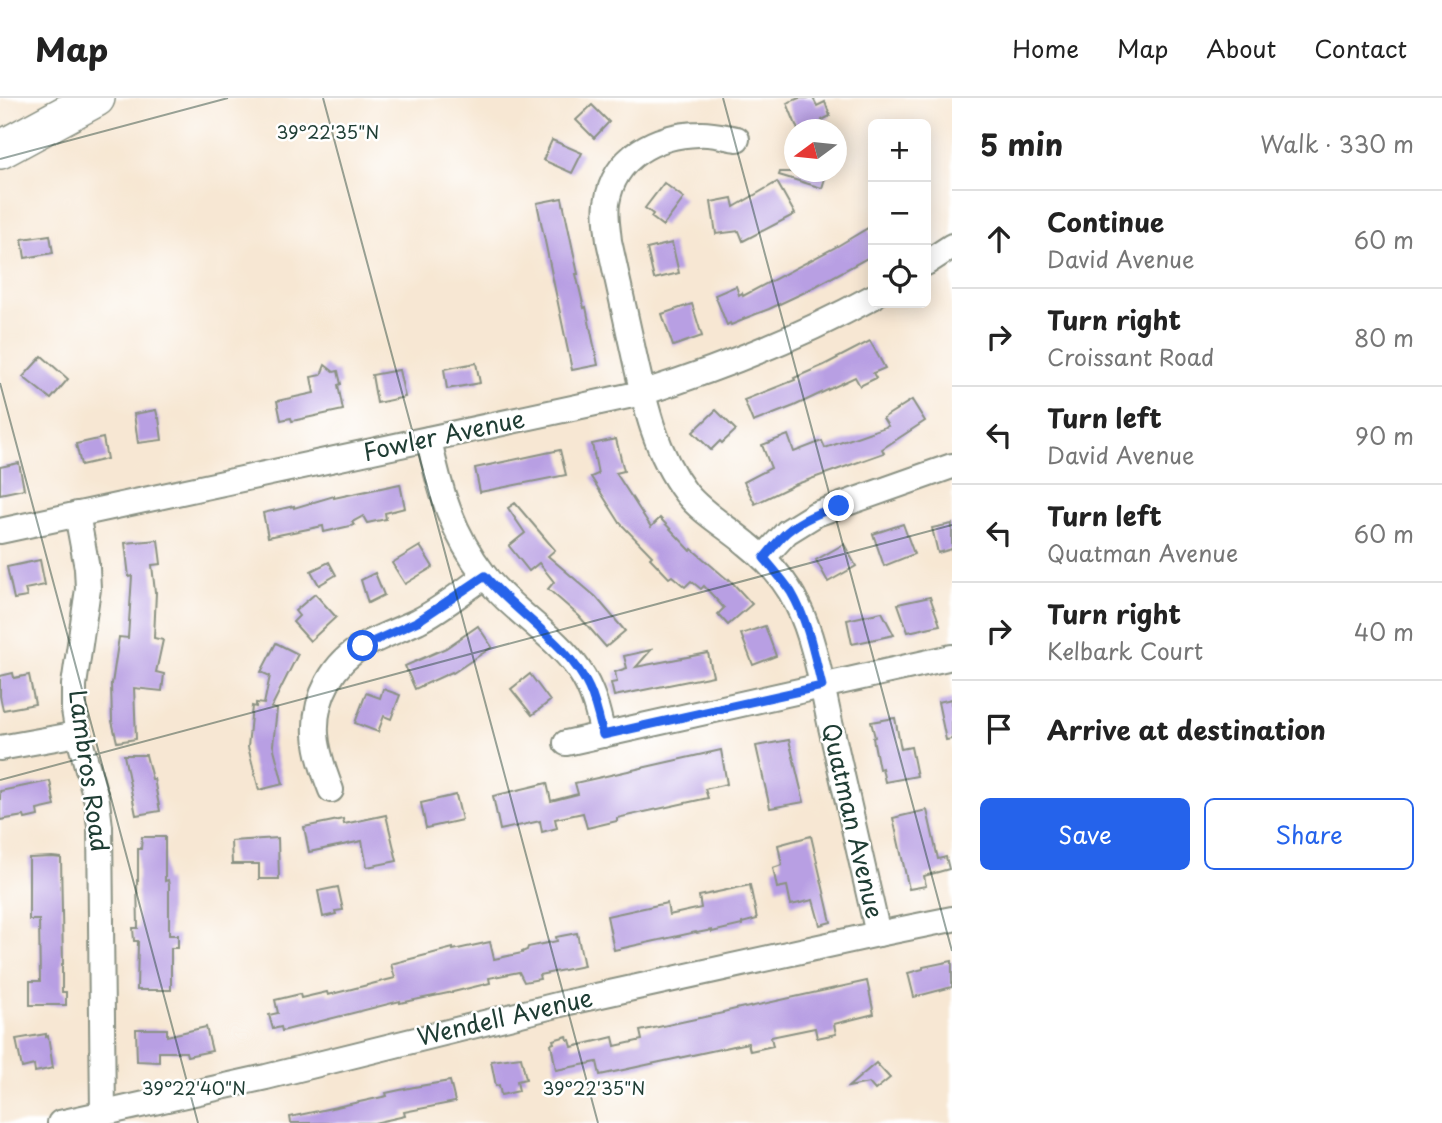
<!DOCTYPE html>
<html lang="en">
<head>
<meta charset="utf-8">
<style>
  :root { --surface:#fff; --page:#f2f2f2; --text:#222; --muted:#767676; --line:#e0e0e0; --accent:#2563eb }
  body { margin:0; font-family:"Playpen Sans",sans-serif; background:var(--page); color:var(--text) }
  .controls { position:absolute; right:21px; top:21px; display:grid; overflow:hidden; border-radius:10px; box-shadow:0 4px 18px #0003 }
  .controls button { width:63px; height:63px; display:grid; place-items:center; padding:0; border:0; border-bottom:2px solid var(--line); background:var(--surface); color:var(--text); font:35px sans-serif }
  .compass { position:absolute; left:784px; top:21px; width:63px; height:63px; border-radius:50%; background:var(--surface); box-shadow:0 4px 18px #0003; rotate:255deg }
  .stop { position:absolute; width:21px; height:21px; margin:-16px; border:5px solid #2563eb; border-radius:50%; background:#fff }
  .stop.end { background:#2563eb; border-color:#fff; box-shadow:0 2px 7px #0008 }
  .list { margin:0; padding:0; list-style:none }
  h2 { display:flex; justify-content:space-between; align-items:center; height:91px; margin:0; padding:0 28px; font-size:30px }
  h2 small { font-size:23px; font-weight:400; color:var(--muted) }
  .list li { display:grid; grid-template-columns:46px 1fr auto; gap:21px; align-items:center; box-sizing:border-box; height:98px; padding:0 28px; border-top:2px solid var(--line) }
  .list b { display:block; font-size:26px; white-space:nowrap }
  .list p { margin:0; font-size:23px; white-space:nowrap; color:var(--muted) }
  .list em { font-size:23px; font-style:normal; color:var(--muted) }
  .actions { display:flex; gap:14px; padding:21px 28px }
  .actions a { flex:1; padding:16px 0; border:2px solid var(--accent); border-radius:10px; text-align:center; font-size:24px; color:var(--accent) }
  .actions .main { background:var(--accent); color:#fff }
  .icon { flex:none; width:38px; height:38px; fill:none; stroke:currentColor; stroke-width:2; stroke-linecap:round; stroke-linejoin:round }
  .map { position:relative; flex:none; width:952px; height:1025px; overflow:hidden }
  header { display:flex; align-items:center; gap:42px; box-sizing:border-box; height:98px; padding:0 35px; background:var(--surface); border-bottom:2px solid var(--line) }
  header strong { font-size:33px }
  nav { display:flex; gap:38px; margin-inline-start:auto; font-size:24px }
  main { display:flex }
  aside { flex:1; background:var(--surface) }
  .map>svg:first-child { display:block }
  .building { fill:#b89fe3 }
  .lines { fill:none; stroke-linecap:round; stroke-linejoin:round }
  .minor-casing { stroke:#8b9284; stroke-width:28 }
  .highway-casing { stroke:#8b9284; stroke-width:40 }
  .minor { stroke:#fff; stroke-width:24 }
  .highway { stroke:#fff; stroke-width:37 }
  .route { stroke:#2563eb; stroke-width:9 }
  .ticks { fill:none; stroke:#1f3d34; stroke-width:2; stroke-opacity:0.45 }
  .labels { text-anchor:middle; stroke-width:5; stroke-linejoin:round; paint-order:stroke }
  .street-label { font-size:24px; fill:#1f3d34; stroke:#fff }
  .ticks-label { font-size:18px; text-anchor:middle; fill:#1f3d34; stroke:#fff; stroke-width:5; stroke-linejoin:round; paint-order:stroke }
</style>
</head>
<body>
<header>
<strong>Map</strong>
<nav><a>Home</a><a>Map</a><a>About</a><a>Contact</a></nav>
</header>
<main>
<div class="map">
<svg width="952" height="1025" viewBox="0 0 952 1025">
  <rect width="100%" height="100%" fill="#fff"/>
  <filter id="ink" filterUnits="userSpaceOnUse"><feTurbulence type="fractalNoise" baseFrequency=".0143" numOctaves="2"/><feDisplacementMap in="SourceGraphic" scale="14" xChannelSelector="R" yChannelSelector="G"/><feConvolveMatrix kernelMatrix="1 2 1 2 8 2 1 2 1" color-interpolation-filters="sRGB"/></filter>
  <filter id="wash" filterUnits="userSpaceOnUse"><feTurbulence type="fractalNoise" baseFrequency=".00686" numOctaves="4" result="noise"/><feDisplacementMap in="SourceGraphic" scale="28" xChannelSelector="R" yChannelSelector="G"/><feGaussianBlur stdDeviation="1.57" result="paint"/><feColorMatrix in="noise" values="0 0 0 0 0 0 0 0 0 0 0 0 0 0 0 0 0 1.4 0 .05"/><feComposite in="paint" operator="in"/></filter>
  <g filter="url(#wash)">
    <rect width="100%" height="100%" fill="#f7e7d3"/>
    <g id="blocks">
      <!-- building -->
      <g class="building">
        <polygon points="799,0 813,0 817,8 825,4 830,18 822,22 823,24 804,32 798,32 787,5"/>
        <polygon points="592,7 609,24 594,40 576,22"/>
        <polygon points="552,42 582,55 572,75 543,62"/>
        <polygon points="780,74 827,74 822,90 779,77"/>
        <polygon points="777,84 795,116 743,143 739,133 716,136 711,104 732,100 734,109"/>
        <polygon points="664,85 684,100 663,128 651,119 653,116 645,110"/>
        <polygon points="562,100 578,176 576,176 584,210 586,209 598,267 572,272 537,105"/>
        <polygon points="868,130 873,139 873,157 805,194 769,211 743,221 743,222 731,227 730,225 727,227 715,197 736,188 739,197 742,195 743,198 836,149"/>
        <polygon points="50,137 53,155 25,160 22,141"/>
        <polygon points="672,145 679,175 654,181 647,151"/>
        <polygon points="692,206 702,238 673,248 662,216"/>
        <polygon points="870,243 885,270 873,275 876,280 860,288 855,279 794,308 753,324 744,302 795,282 794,280 824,267"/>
        <polygon points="42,258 68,281 51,301 23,279"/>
        <polygon points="476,265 480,285 447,291 444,271"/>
        <polygon points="325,267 334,274 338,273 341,286 338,287 343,312 292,323 291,320 281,322 277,303 314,295 311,279 321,277"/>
        <polygon points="399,272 405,299 377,305 372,277"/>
        <polygon points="912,302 925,323 882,351 884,355 794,387 755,406 744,384 771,370 762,347 788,337 794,354 822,343 825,350 888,328 883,320"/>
        <polygon points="156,312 158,320 159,320 162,342 138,345 134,316"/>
        <polygon points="716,312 736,332 722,345 720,343 711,352 693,334"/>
        <polygon points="103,340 107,361 81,367 76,346"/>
        <polygon points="616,341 624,373 616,375 651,429 660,420 691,453 692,451 728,482 729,481 752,506 728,527 718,516 724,510 704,488 701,491 691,483 685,489 672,478 669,480 650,460 652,458 620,425 591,379 598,376 592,346"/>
        <polygon points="560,352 566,377 480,394 475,370"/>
        <polygon points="19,365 24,391 0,396 0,369"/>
        <polygon points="400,386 405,410 385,415 386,421 367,425 363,418 352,424 354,427 324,434 323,428 268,439 263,415 294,408 294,410 334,398 334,400"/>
        <polygon points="515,405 555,452 548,458 596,499 625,533 606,549 579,518 548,491 554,484 539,465 529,473 509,448 525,435 508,410"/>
        <polygon points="903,426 914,456 884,468 873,436"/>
        <polygon points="952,426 952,451 938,455 932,430"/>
        <polygon points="158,442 161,466 152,467 155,494 156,494 154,540 163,542 156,574 164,576 162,593 134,590 136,641 117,644 112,623 111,586 112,586 119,539 128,540 132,478 129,479 125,445"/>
        <polygon points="844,446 856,468 828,484 816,462"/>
        <polygon points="420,448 433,469 405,486 392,465"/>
        <polygon points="40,462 45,487 25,491 27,499 14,501 7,469"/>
        <polygon points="329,464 336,477 319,487 311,473"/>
        <polygon points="375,475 384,497 368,505 361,482"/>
        <polygon points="315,496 336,519 310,543 293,524 299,518 295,513"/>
        <polygon points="930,499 940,527 908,534 898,506"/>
        <polygon points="882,514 894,537 852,546 847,522"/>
        <polygon points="478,528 492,549 453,575 452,574 415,591 405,568 446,550"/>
        <polygon points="765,528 776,558 753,567 741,536"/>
        <polygon points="276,545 298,556 271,610 277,611 273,647 283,686 259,692 248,649 252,608 256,609 256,605 264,606 270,578 261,574"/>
        <polygon points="651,552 636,569 708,555 713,578 614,598 611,585 617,584 615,574 627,570 624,558"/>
        <polygon points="13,575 14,580 29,577 35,606 3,612 0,598 0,578"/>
        <polygon points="530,576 550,603 532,617 511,591"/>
        <polygon points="383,591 400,597 391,621 384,618 378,634 355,625 366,595 380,600"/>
        <polygon points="952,601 952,641 946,642 938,604"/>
        <polygon points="895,620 901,651 911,649 917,678 885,684 882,670 879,671 873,640 875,639 871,624"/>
        <polygon points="789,642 804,704 770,710 756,648"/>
        <polygon points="721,652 727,686 705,691 708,700 617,720 617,723 587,730 583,715 555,721 557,730 542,734 540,723 500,732 493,698 547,685 551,703 578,696 575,685"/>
        <polygon points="124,657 146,657 152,681 154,681 160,713 136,717"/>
        <polygon points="50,683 55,708 37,712 38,718 25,721 24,718 0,722 0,693"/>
        <polygon points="456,697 462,722 426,730 421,705"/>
        <polygon points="927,712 938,761 946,759 949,771 924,778 926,788 909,791 893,720"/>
        <polygon points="386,717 397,763 367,769 362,743 309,754 304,729 343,721 344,726"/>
        <polygon points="811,738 831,824 820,827 813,802 791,807 787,788 777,790 773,770 782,767 778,747"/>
        <polygon points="142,739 165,739 165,783 168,782 169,787 169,837 178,837 178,850 171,850 171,892 137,892 138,843 134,843 133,830 138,830 137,782 138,782 138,751 141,751"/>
        <polygon points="278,740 279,781 259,781 259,766 232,766 231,743"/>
        <polygon points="52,759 61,760 63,866 62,866 62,894 66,894 66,907 30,907 30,883 40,883 39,822 29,822 29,760"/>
        <polygon points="750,787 757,821 742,825 742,827 712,834 712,832 697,835 696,834 614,852 607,818 667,805 669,817 701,810 699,798"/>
        <polygon points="338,789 343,812 335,813 336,816 323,819 318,793"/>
        <polygon points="577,835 584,868 539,877 540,881 524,884 519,874 489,880 490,885 453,894 400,905 400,903 282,933 281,929 273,931 269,917 278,915 275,902 300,896 301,900 327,894 328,897 395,880 391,866 453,850 453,852 490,844 494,861 522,855 522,854 527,852 528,849 557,843 556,839"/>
        <polygon points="952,863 952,889 914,899 908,875 923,871 923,869"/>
        <polygon points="867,883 874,916 834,926 836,936 817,940 815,930 771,939 773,948 750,953 748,945 600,977 597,964 556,972 551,946 554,945 553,942 567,938 568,942 570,942 572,949 613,939 615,948 642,942 640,933 723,915 723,914 744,909 745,910"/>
        <polygon points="206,929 212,953 187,958 186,954 159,954 159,964 137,963 136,931 167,931 167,938"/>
        <polygon points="46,936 46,939 48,938 53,970 35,974 34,967 22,970 16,941"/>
        <polygon points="521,959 526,981 517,983 519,993 501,997 499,987 496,988 491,963"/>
        <polygon points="876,965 890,980 875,992 869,985 848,989"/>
        <polygon points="450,983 455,1004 404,1014 405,1018 374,1025 291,1025 290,1019 387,998 386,995 414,989"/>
      </g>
    </g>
  </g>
  <g filter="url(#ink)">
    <use href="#blocks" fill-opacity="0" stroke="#8b9284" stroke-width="2"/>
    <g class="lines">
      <defs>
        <g id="minor">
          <path d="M737,41C725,39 711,35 699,36C656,37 614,58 607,105C605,117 608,131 609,143C617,179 625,215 633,252C644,302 654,353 686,395C702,415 727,429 747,446C767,462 786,483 797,506C815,541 822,590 831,629C846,698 862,767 878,836"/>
          <polyline points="926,165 952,148"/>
          <path d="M429,341C439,391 453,437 485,478C512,513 554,536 579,572C593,592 598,614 603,637"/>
          <polyline points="77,416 87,470 88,491 74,587 74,612 78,636 97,703 100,729 103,1016"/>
          <path d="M0,433L642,295C724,269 798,240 873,199"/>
          <polyline points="763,460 787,434 816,416 952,368"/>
          <polyline points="566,645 952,559"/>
          <polyline points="0,650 78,636"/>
          <path d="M331,692C324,674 317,655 316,636C314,600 333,564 365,547C382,538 401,531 418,523C442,511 463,493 485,478"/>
          <polyline points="60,1025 266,979 569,904 878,836 952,821"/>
        </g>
        <polyline id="highway" points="0,52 96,0"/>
      </defs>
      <!-- minor casing -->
      <use href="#minor" class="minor-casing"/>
      <!-- highway casing -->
      <use href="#highway" class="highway-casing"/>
      <!-- minor -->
      <use href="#minor" class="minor"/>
      <!-- highway -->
      <use href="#highway" class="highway"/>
    </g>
  </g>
  <g class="lines" filter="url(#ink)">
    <!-- route -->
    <path class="route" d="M363,548L418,523L485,478C516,515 570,547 589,590C596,605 599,620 603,637L822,588C814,556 808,523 791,494C783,482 773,471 764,460C771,452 778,442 787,434C802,421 821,414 839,408"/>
  </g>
  <!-- ticks -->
  <path class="ticks" d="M323,0L598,1025M723,0L952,853M0,61L228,0M0,285L198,1025M0,682L952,427"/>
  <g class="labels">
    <!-- street labels -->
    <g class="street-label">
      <text transform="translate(444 338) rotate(-12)" y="8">Fowler Avenue</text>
      <text transform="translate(88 673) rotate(82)" y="8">Lambros Road</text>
      <text transform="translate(852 723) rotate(77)" y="8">Quatman Avenue</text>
      <text transform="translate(505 920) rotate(-13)" y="8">Wendell Avenue</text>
    </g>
  </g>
  <g class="ticks-label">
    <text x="328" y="41">39°22'35"N</text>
    <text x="194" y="997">39°22'40"N</text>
    <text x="594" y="997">39°22'35"N</text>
  </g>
</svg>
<div class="controls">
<button>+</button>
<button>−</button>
<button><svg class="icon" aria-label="locate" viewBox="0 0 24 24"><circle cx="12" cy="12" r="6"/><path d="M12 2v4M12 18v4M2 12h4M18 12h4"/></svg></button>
</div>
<svg class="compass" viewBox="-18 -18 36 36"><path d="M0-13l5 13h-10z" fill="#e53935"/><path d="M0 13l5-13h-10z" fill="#767676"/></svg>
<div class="stop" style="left:363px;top:548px"></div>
<div class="stop end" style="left:839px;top:408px"></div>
</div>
<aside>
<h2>5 min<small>Walk · 330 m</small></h2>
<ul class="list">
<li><svg class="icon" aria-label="ahead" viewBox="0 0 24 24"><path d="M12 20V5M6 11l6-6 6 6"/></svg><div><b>Continue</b><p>David Avenue</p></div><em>60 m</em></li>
<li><svg class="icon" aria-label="right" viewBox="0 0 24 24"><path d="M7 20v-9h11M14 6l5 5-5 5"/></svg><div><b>Turn right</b><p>Croissant Road</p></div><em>80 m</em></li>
<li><svg class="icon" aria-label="left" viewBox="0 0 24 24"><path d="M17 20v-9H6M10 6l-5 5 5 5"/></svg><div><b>Turn left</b><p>David Avenue</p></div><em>90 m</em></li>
<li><svg class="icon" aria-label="left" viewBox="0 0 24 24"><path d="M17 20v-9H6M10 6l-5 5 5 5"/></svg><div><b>Turn left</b><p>Quatman Avenue</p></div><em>60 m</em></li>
<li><svg class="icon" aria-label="right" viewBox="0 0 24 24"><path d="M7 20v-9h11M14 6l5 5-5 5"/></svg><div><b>Turn right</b><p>Kelbark Court</p></div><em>40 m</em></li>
<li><svg class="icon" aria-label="arrive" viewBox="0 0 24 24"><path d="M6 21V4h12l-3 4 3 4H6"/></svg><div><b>Arrive at destination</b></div></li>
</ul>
<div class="actions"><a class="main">Save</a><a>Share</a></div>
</aside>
</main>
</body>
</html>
